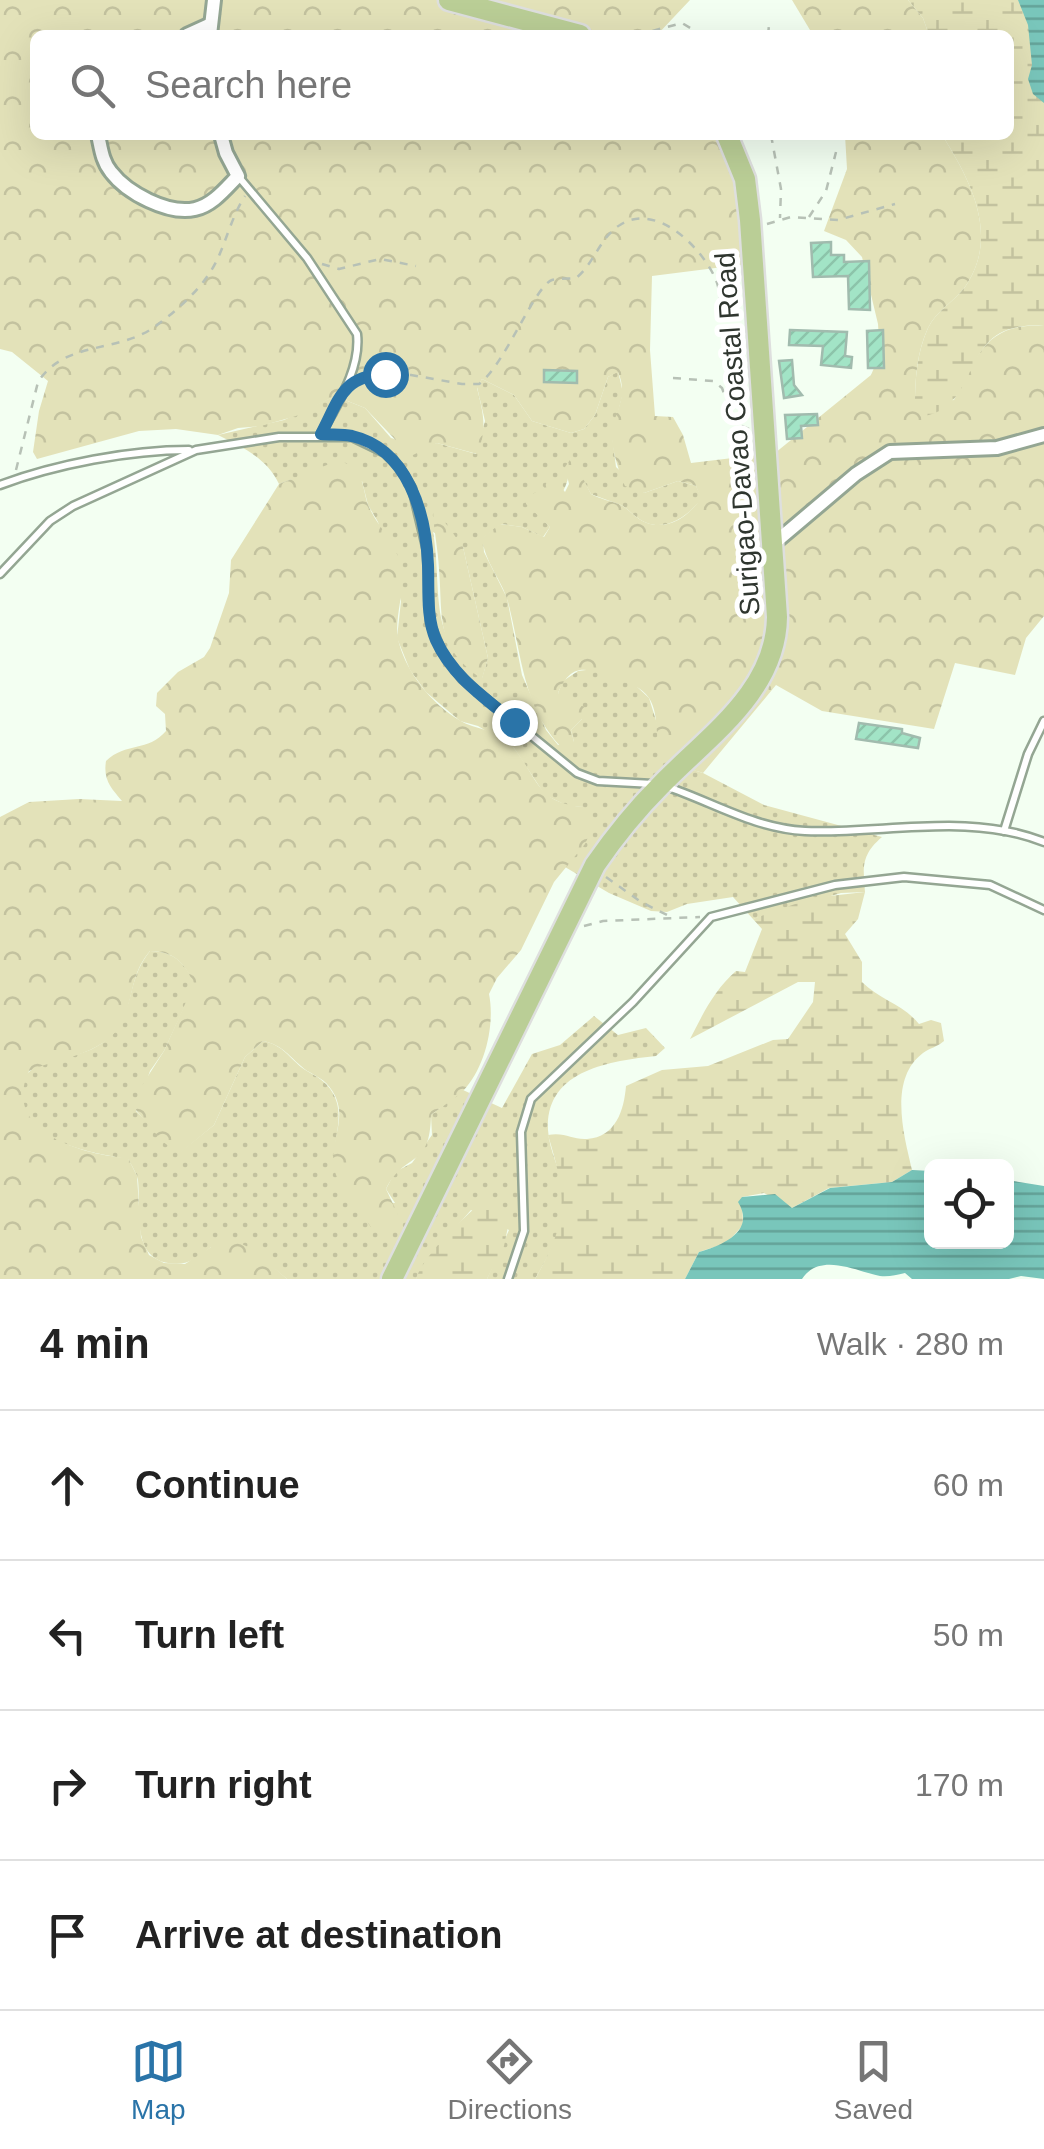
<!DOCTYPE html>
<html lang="en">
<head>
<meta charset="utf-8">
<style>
  :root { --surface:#fff; --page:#f2f2f2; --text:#222; --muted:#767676; --line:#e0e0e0; --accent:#2a74a8 }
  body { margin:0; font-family:Helvetica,sans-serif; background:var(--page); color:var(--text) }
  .controls { position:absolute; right:30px; bottom:30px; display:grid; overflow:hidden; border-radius:15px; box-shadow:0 10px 40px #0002 }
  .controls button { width:90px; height:90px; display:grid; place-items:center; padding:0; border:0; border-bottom:2px solid var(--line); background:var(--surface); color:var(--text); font:50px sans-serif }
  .stop { position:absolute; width:30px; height:30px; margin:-22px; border:8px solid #2a74a8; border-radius:50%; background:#fff }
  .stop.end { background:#2a74a8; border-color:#fff; box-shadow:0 2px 10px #0008 }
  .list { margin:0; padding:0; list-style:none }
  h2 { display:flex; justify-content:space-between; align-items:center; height:130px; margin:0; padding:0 40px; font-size:42px }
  h2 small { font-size:32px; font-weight:400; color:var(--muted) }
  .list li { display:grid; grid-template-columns:65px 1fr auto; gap:30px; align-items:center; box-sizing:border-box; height:150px; padding:0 40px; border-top:2px solid var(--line) }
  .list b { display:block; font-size:38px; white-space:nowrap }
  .list em { font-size:32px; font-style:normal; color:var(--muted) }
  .icon { flex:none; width:55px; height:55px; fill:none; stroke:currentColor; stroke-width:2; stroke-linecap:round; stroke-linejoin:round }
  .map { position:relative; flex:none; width:1044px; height:1279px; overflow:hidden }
  .search { position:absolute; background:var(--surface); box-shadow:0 10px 40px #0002; left:30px; right:30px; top:30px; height:110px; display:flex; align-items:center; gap:25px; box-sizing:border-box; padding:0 35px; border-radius:15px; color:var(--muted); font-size:38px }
  .sheet { height:730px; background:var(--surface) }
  nav { display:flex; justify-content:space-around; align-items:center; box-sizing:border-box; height:140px; border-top:2px solid var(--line); background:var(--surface); font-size:28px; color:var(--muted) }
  nav a { display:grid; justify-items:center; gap:5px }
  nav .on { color:var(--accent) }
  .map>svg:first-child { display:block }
  .grass { fill:url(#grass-dots); fill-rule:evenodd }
  .forest { fill:url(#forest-crowns) }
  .wetland { fill:url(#wetland-marsh) }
  .water { fill:url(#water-rules) }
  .building { fill:url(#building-hatch); stroke:#a1bbae; stroke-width:2.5 }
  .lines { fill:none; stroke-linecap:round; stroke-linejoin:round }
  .service-casing { stroke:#94a693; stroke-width:11 }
  .minor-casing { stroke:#94a693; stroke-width:18 }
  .trunk-casing { stroke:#dedfde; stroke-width:25 }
  .path { stroke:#b7c1b6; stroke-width:2.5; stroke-dasharray:8 8; stroke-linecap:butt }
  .service { stroke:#fff; stroke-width:6 }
  .minor { stroke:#fff; stroke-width:12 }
  .trunk { stroke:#bace96; stroke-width:20 }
  .route { stroke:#2a74a8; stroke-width:12 }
  .labels { text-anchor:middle; stroke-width:10; stroke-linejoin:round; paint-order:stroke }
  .street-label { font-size:28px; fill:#2f362f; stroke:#fff }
</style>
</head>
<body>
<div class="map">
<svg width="1044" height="1279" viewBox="0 0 1044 1279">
  <defs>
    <pattern id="grass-dots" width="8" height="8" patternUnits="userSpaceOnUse" patternTransform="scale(2.5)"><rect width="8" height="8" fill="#e3e2b9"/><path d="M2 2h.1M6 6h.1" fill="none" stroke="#c3c29f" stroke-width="1.8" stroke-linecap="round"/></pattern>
    <pattern id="forest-crowns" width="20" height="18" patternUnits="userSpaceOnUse" patternTransform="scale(2.5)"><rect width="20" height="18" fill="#e3e2b9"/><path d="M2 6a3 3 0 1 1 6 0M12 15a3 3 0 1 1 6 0" fill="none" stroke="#c3c29f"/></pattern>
    <pattern id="wetland-marsh" width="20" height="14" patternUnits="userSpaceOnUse" patternTransform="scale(2.5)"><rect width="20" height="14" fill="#e3e2b9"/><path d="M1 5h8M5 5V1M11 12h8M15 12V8" fill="none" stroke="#c3c29f"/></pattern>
    <pattern id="water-rules" width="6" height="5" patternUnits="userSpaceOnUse" patternTransform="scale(2.5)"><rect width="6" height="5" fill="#79c6bb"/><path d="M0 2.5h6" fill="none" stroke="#64a298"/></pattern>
    <pattern id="building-hatch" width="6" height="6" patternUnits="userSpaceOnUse" patternTransform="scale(2.5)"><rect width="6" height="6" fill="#a2e4c6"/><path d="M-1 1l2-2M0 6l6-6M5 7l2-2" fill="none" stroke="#8cc4aa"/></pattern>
  </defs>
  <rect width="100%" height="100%" fill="#f3fff2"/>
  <!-- grass -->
  <g class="grass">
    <path d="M618,371L623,393L612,435L616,467L644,493L678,481L696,486L702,498C690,514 669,531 647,523C637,520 630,510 621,505C611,501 600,498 591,494L571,458C568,491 563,494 540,516L550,527L543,537L522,527L501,524L483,538L484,552L507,598L522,675L546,730L558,745L574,742L571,730L582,719L558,693L563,681L578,671L594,669L634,684L649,698L659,730L677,765L703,773L764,805L882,837C861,855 863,867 865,892L841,893L753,919L733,897L687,904L667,912L651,911L609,893L565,867L571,859L583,807L568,806L545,795L514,748L478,726L460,721L426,692L410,670L397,638L401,601L378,522L368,505L362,481L292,479L279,484C267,458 242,447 218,435L284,420L335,396L365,408L391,438L424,447L437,443L476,454L485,421L477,387L482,379L514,395L532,421L571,433L584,429L595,415L608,377ZM433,532L463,547L488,658L482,678C426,639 443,592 433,532Z"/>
    <path d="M150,951C175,952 184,962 195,984L164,1051L150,1071L136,1111L179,1153L214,1125L245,1057L263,1041C282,1045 287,1055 301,1067C309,1073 320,1077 327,1085C350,1111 331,1137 335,1167C336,1179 347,1191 354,1201L395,1203L386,1189L395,1172L412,1163L432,1135L431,1115L463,1090L502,1108L532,1054L560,1045L594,1016L618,1035L646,1028L665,1048L656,1056C610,1061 545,1070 548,1130C549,1151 561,1171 564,1191C568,1222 550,1253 535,1279H487L509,1230L471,1210L427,1260L416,1279H287L275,1269L211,1247C197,1259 187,1266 168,1263C131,1257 141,1208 138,1180C136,1172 132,1166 128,1159C97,1154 9,1139 19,1092C21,1086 23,1077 29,1072C48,1054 88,1062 112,1034C136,1007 126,981 150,951Z"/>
  </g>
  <!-- forest -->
  <g class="forest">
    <path d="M0,0H690L657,35H35V135H718L739,184L747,264L652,276L650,350L655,416L673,417L683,435L691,463L775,453L871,375L880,354L878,324L862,257L846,240L824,231L847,169L845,135H942C971,181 1000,236 965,287C954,302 936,311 928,328C917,352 915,378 915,405L954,400C977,356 986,322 1044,326V616L1026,638L1015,675L955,663L934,729L822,711L776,685L703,773C691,769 675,767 666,758C652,743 661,716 649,698C641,686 629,684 616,679C589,670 573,659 558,693L586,708L582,719L571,730L574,742L572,757C523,716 523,659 508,602C502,580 485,563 482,538L500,524L522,527L544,537L550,527L526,504L527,495L542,491L547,482L555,479L565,492L569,484L565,467L572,457L591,494C600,499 611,501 621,505C630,510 637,520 647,523C669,531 690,515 701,498L696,486L678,481L644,493L625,486C619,473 608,439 613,425C619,406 627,392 618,372L608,377L595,415L584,429L571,433L532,421L514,395L482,379L477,388C483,412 488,430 477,454L437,443L411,456L365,408L335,396L296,416L261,426L238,428L218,435L176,429L139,431L37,459L33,452L39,411L48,381L12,352L0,349Z"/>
    <polygon points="792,0 908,0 923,18 929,35 813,35"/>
    <path d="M337,461C342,462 347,463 351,466C365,475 363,494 369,507C380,531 400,546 402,574C404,596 393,622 399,643C407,673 432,704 459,720C477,731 497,728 512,746C538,776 535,803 583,807L595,822L585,844L554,882L521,950L497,978L489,994C495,1023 486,1067 463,1091C455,1099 441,1107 431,1115C430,1170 406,1150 386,1189L401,1221L392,1232L373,1230C363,1215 340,1189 335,1172C326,1140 355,1114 326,1083C319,1076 308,1073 301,1066C287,1054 282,1045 263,1041L245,1057L214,1125L179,1154L162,1141L136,1110L139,1090L164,1051L194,984C184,962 175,952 150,951C134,970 134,986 127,1010C114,1055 65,1055 29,1071C0,1132 84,1155 128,1158L137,1176L141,1237L149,1255L164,1263L185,1264L211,1247L230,1239L253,1249L287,1279H0V817L29,802L79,799L122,801C111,788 103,780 106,761C126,742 148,752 166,731L165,714L156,706L157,693L178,672L204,657L210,648L229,593L231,560L279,484Z"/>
    <path d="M433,506L463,547L488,658L482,679C435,646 443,621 439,569C438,548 433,528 433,506Z"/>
  </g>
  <!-- wetland -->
  <g class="wetland">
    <path d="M908,0H1044V326C955,319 986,403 925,416L915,405C915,379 917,352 928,328C936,311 954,302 965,287C1000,236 971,181 942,135H1009V35H929L923,18Z"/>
    <path d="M865,892L858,919L845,934L862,962V982C880,1000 903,1004 919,1024L931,1020L941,1023L944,1041C937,1047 930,1048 923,1053C888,1079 904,1136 912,1170L892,1182L829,1188L792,1208L764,1193L742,1197L743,1225L727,1243L699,1252L685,1279H535C569,1220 567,1198 548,1135C566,1132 572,1140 587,1139C616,1137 624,1110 626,1086L662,1070L708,1066L773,1040L788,1039L813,1002L815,982H798L690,1039C703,1014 714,990 736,971L745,972L762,929L753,919L812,898Z"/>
    <path d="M485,1200L500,1205L510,1217L504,1246L487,1279H416C422,1257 466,1214 485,1200Z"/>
  </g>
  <!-- water -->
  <g class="water">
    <polygon points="1018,0 1044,0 1044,103 1033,94 1028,79 1032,65 1028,25"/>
    <path d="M912,1170L931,1171L932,1242H1006L1007,1180L1044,1186V1279L1021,1276L1009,1279H912L905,1273C896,1275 889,1277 880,1276C855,1271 820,1252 802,1279H685L699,1252C723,1245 756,1231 738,1202L742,1197L775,1194L792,1208L830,1188L892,1182Z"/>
  </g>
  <!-- building -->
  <g class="building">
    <polygon points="831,242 831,255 844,255 844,262 869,261 870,310 849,309 848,276 813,277 811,243"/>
    <polygon points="790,330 847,332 845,356 852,357 851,368 821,365 823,346 789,345"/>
    <polygon points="883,330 884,368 868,368 867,331"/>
    <polygon points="792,360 794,385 802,395 784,398 779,361"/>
    <polygon points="544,370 577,371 577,383 544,382"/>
    <polygon points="817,414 818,425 801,426 802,438 787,439 785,415"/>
    <polygon points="859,723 902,729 902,733 920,738 918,748 856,739"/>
  </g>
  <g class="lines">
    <defs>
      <g id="service">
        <path d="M238,176L307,258L357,334C361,369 337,404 321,434"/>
        <path d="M0,485C56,464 130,450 189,450"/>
        <polyline points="0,574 50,521 73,506 196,450 279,437 352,437 385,453 400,468 412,488 427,551 430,623 442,652 462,679 577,773 598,781 653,784"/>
        <path d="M665,786C713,802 753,828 805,831C884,834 969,812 1044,842"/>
        <polyline points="1004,831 1028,754 1044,721"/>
        <polyline points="508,1279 524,1231 521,1132 531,1099 633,1002 711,917 835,885 904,877 990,885 1044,910"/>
      </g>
      <g id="minor">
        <polyline points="187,35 209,25"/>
        <polyline points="210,35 214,0"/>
        <path d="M98,135C101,148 102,161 111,172C127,193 168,215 195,209C213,205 226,188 238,176L226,153L221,135"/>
        <polyline points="771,546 856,474 890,452 997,448 1044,435"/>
      </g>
      <g id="trunk">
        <polyline points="449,0 580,35"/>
        <path d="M392,1279L595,865C615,836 636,810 660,786C707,737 776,692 777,617L750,220L745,179L727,135"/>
      </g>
    </defs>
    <!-- service casing -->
    <use href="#service" class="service-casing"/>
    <!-- minor casing -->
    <use href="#minor" class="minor-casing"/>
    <!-- trunk casing -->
    <use href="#trunk" class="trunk-casing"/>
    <!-- path -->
    <g class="path">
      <polyline points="637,35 682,23 702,35"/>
      <polyline points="768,35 769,25"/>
      <polyline points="771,135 781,189 780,218"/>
      <polyline points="809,217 826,191 836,152"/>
      <polyline points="767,224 791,217 838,220 895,204"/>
      <polyline points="322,264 339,269 380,259 416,266"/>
      <path d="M362,376L411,375L462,384H479C505,365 534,287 552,280C559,278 569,279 576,278C594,264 600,237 620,225C657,201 703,249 716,280C722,295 719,311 725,325L743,341"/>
      <polyline points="673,378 713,381 722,388 735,423 749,429"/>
      <path d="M16,470L38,382C64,341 116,353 153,328C178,310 204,287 217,260C227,239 232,216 245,196"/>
      <polyline points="606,877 641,902 671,917"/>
      <polyline points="584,926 603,921 700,917"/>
    </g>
    <!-- service -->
    <use href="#service" class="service"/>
    <!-- minor -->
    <use href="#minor" class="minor"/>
    <!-- trunk -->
    <use href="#trunk" class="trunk"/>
  </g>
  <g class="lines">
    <!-- route -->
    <path class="route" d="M385,374C342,376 339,400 321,434C331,435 342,434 352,436C408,449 426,514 428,565C429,589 426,617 436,640C452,676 485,698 514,722"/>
  </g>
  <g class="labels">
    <!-- street labels -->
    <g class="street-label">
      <text transform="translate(737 434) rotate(-94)" y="10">Surigao-Davao Coastal Road</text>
    </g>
  </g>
</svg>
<div class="controls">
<button><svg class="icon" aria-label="locate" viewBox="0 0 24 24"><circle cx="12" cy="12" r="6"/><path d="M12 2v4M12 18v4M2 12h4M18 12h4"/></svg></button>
</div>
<div class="stop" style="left:385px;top:374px"></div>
<div class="stop end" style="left:514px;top:722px"></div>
<div class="search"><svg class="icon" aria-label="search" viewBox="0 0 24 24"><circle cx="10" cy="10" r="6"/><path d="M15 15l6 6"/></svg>Search here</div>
</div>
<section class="sheet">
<h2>4 min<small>Walk · 280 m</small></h2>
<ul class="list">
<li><svg class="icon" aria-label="ahead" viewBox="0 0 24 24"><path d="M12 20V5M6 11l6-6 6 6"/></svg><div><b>Continue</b></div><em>60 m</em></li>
<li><svg class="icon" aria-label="left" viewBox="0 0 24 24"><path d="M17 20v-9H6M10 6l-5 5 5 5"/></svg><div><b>Turn left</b></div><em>50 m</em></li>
<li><svg class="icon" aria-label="right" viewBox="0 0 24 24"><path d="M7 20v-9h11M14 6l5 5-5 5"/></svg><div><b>Turn right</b></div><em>170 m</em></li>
<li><svg class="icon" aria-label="arrive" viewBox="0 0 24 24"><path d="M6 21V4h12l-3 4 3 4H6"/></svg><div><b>Arrive at destination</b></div></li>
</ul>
</section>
<nav>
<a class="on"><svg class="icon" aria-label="map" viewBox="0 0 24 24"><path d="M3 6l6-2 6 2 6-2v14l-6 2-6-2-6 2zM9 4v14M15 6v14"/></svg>Map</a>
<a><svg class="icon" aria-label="directions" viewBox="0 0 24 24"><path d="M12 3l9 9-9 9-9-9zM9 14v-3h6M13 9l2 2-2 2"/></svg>Directions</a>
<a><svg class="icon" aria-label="saved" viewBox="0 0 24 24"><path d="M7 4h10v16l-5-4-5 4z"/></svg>Saved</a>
</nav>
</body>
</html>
